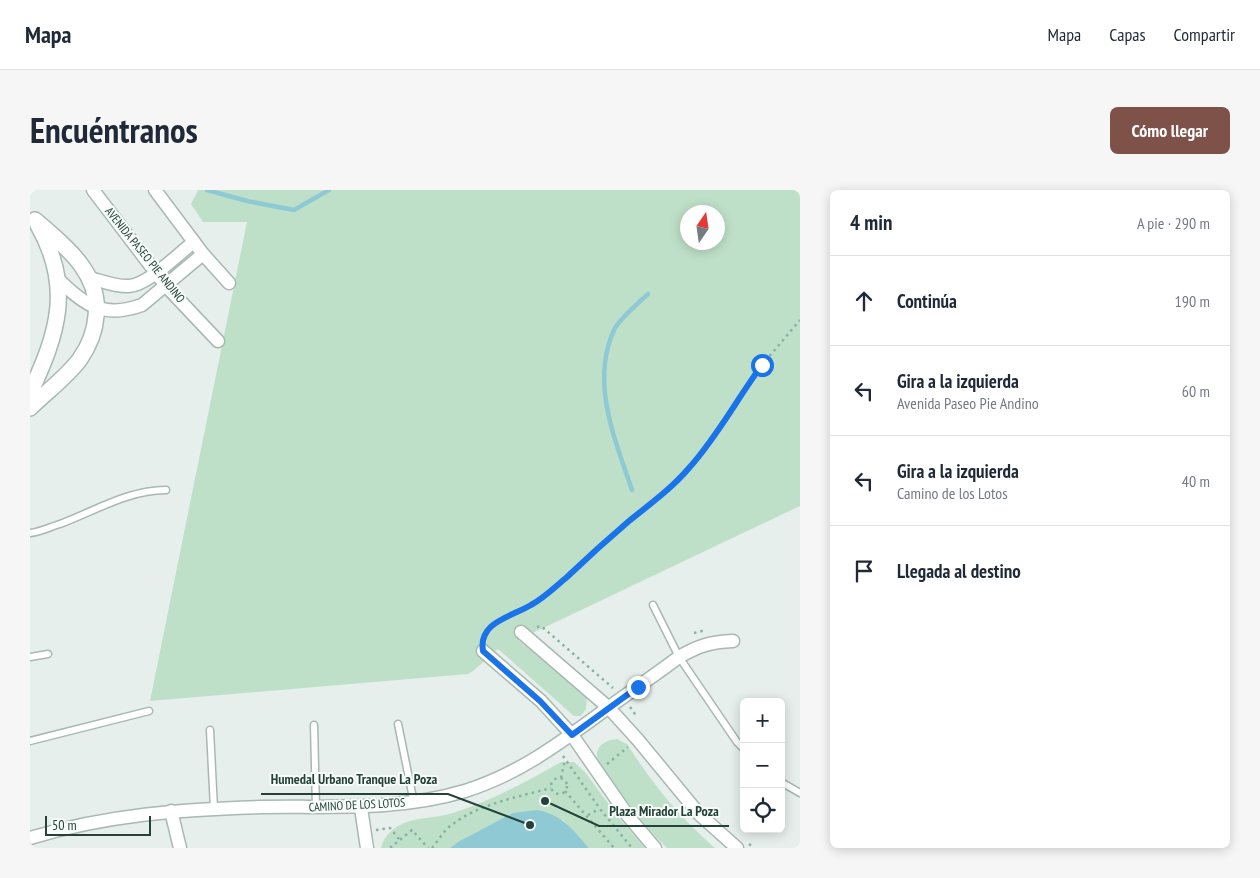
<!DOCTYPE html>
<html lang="es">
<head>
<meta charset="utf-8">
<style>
  :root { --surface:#fff; --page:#f6f6f7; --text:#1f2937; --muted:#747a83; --line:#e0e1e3; --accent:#7f5249 }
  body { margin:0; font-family:"PT Sans Narrow",sans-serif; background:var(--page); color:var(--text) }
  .controls { position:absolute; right:15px; bottom:15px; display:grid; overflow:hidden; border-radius:8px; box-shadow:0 2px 12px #0003 }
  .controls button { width:45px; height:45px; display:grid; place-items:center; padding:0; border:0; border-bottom:1px solid var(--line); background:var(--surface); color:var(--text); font:25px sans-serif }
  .compass { position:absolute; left:650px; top:15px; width:45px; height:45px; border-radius:50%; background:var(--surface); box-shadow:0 2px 12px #0003; rotate:13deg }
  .scale { position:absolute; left:15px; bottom:12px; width:106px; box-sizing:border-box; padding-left:5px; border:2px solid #24423a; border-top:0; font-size:14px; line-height:18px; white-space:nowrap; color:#24423a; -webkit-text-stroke:4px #f7fbf9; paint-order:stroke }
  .stop { position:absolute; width:15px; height:15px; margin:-11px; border:4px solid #1a73e8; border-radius:50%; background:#fff }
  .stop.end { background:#1a73e8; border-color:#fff; box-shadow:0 1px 5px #0008 }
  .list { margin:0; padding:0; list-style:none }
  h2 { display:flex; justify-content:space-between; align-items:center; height:65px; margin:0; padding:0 20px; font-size:21px }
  h2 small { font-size:16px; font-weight:400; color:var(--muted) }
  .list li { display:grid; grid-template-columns:32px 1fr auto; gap:15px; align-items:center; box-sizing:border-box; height:90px; padding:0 20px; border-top:1px solid var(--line) }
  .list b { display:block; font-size:19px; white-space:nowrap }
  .list p { margin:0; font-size:16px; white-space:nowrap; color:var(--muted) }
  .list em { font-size:16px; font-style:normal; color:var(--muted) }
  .icon { flex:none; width:28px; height:28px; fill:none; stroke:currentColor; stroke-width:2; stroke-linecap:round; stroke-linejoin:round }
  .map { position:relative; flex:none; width:770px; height:658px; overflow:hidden; border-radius:8px }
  header { display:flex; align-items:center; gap:30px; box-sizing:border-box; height:70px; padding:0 25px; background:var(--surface); border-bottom:1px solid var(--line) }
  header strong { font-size:24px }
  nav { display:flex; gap:28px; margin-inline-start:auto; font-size:18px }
  .intro { display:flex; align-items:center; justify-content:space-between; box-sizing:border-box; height:120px; padding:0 30px }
  h1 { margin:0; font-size:35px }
  .button { padding:12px 22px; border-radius:8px; background:var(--accent); color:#fff; font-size:18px; font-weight:700 }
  main { display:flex; gap:30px; padding:0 30px }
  aside { flex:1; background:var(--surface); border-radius:8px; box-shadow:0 2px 12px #0003 }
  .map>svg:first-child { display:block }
  .green { fill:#bfe0c8; fill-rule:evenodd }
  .water { fill:#8ec9d4 }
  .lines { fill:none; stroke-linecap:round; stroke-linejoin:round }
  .stream { stroke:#8ec9d4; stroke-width:4.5 }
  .service-casing { stroke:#a8b8b2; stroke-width:9 }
  .minor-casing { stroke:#a8b8b2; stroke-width:15 }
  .tertiary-casing { stroke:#a8b8b2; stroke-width:18 }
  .path { stroke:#86b3a5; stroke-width:2.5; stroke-dasharray:2.5 4; stroke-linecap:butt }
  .service { stroke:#fff; stroke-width:6 }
  .minor { stroke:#fff; stroke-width:12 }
  .tertiary { stroke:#fff; stroke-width:15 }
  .route { stroke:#1a73e8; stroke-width:6 }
  .labels { text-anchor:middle; stroke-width:4; stroke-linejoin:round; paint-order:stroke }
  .street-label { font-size:12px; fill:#24423a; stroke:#f7fbf9 }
  .leader { fill:none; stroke:#24423a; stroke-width:2 }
  .callout-dot { fill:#24423a; stroke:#f7fbf9; stroke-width:2 }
  .callout-label { font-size:14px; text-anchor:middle; font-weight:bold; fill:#24423a; stroke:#f7fbf9; stroke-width:4; stroke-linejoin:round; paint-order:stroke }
</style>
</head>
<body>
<header>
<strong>Mapa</strong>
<nav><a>Mapa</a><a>Capas</a><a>Compartir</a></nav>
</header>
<div class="intro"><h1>Encuéntranos</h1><a class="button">Cómo llegar</a></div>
<main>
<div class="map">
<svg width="770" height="658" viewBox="0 0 770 658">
  <rect width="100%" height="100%" fill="#e6efeb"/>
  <!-- green -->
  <g class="green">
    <path d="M168,0H770V316L488,450L557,507L556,519L551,526H544L468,459L443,481L438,484L120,511L217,32H173L161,14ZM658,22H688V52H658Z"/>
    <path d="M587,549L597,554C621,592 651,629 685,658H637C618,640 601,618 585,596C579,589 571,580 568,571C563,557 575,550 587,549Z"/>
    <path d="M531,572H544L555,582L589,628L615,658H559L533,630L452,640L428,652L420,658H351C353,646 365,636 377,632C391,627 408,628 423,623C461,611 496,592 531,572Z"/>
  </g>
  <!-- water -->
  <path class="water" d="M507,620C533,625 542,639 559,658H420L428,652L483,623Z"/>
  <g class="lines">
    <!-- stream -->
    <g class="stream">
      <polyline points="177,0 217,11 264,20 299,0"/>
      <path d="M602,300C585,249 560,193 584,140C588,131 609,112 618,104"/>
    </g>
    <defs>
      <g id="service">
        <path d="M0,343C10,342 20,337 30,334C65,321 98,300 136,300"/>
        <polyline points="623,415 649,467 707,552 714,559"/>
        <polyline points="0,467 18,464"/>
        <polyline points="368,534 384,613"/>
        <polyline points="284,535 286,618"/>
        <polyline points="180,540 184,619"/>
        <polyline points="0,551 119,521"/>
        <polyline points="751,592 770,603"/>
      </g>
      <g id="minor">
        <polyline points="63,0 136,96 188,151"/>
        <polyline points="125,0 173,64 199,93"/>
        <path d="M27,88C54,115 73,129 112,115L173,64"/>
        <path d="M60,88C72,91 86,97 99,96C118,95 148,64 164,52"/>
        <polyline points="491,442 579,518 608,550 669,624 707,658"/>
        <polyline points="453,461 511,511 542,545 598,626 625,658"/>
        <polyline points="331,618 337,658"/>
        <polyline points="141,621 150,658"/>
        <path d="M0,648C76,625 153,619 232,617C301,616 368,621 435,601C489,584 530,553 575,520C600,502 625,485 649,467C668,456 680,452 703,451"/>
      </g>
      <g id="tertiary">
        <path d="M0,203C28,143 43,97 8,35"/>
        <path d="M0,218C16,202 37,187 50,169C59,156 65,141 66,126C71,83 34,55 5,30"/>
      </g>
    </defs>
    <!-- service casing -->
    <use href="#service" class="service-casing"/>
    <!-- minor casing -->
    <use href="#minor" class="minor-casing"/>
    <!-- tertiary casing -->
    <use href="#tertiary" class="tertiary-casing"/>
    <!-- path -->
    <g class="path">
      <polyline points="507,437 511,436 583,498"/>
      <polyline points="664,443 676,440"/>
      <polyline points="453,450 455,444 462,434 500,416 520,402 600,330 631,306 646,293 674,259 732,175 770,130"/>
      <polyline points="600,517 607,527"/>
      <polyline points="533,566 570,619 602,658"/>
      <polyline points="577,574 598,557"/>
      <polyline points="531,588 535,570"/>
      <circle cx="529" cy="596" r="8"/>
      <polyline points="535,601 584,658"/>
      <polyline points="558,625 569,619"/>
      <polyline points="346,640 360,638 369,649"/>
      <polyline points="719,654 724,658"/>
      <polyline points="362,658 361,657 382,640 398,658"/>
      <path d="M402,658C408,651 413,642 419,637C447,614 488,607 521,598"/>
    </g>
    <!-- service -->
    <use href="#service" class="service"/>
    <!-- minor -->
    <use href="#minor" class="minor"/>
    <!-- tertiary -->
    <use href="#tertiary" class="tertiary"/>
  </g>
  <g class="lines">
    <!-- route -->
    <path class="route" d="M608,497L542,545L510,511L453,461C448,432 481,427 501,415C514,408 525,397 537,387C557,368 578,349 599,331C620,314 641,299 659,278C687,247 707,209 732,175"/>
  </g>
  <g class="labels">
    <!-- street labels -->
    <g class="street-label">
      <text transform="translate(115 65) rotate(51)" y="4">AVENIDA PASEO PIE ANDINO</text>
      <text transform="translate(327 615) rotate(-3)" y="4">CAMINO DE LOS LOTOS</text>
    </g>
  </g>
  <!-- callouts -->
  <path class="leader" d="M500 635L418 604H231M515 611L569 636H699"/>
  <g class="callout-dot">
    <circle cx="500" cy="635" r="5"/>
    <circle cx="515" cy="611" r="5"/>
  </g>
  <g class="callout-label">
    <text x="324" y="594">Humedal Urbano Tranque La Poza</text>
    <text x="634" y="626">Plaza Mirador La Poza</text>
  </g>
</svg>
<div class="controls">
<button>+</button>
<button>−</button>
<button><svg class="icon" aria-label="locate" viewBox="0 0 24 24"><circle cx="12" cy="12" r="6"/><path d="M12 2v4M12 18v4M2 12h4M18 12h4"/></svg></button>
</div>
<svg class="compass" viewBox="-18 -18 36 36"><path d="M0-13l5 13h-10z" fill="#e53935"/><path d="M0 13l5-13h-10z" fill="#747a83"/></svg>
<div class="scale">50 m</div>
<div class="stop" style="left:732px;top:175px"></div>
<div class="stop end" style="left:608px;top:497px"></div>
</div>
<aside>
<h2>4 min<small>A pie · 290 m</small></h2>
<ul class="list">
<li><svg class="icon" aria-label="ahead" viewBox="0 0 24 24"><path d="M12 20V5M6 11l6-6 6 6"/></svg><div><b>Continúa</b></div><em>190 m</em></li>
<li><svg class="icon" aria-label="left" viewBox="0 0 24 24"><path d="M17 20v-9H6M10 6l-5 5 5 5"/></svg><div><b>Gira a la izquierda</b><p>Avenida Paseo Pie Andino</p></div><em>60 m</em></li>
<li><svg class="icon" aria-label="left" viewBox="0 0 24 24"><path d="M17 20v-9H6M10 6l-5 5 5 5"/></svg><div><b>Gira a la izquierda</b><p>Camino de los Lotos</p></div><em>40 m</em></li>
<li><svg class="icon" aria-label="arrive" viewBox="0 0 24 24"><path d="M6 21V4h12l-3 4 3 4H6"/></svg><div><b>Llegada al destino</b></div></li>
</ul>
</aside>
</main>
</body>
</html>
